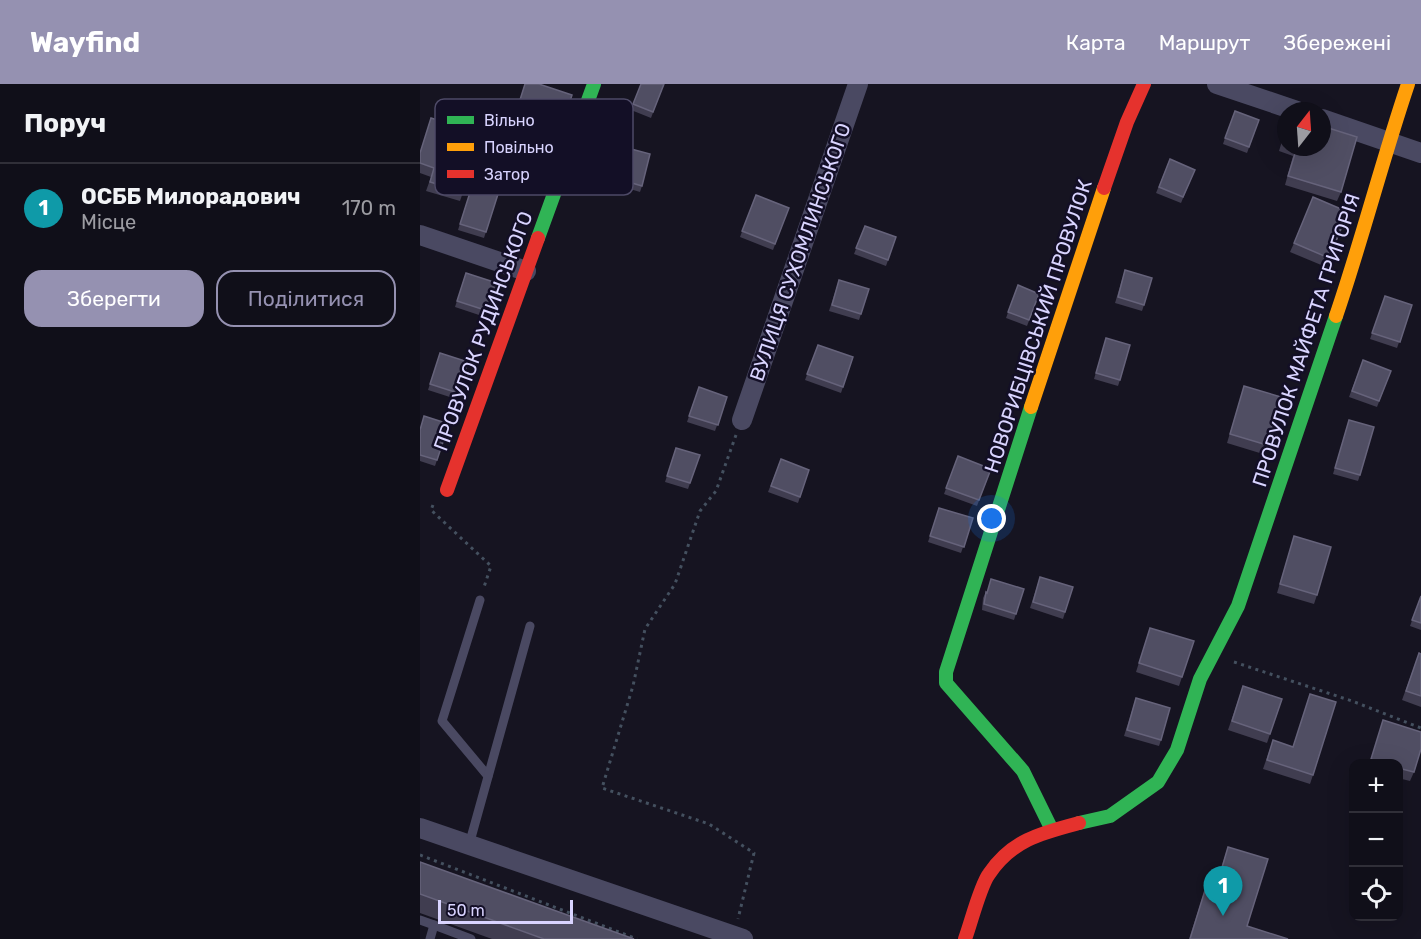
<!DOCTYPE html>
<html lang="uk">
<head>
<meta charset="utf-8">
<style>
  :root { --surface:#100f19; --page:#191822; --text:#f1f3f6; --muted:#9c9ca2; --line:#302f38; --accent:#9591b1 }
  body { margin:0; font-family:Rubik,sans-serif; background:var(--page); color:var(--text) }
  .controls { position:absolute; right:18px; bottom:18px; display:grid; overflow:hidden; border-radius:12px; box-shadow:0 6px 24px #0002 }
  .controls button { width:54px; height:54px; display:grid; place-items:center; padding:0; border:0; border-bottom:2px solid var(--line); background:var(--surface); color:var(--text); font:30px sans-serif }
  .compass { position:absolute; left:857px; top:18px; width:54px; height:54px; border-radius:50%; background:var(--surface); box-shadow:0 6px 24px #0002; rotate:17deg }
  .scale { position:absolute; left:18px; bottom:15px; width:135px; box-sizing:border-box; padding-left:6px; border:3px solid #d9d4ff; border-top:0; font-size:16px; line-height:21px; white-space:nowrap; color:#d9d4ff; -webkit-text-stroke:4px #130f26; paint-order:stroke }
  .you { position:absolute; left:572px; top:435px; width:21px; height:21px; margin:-15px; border:4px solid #fff; border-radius:50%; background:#1a73e8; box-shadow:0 0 0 9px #1a73e833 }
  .badge { display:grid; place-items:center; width:39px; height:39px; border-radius:50%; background:var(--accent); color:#fff; font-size:20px; font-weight:700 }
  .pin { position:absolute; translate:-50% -50px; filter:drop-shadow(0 2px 3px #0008) }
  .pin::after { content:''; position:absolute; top:32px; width:21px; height:18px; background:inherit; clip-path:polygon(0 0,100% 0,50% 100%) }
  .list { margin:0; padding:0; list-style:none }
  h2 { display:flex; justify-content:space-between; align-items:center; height:78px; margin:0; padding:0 24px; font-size:26px }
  h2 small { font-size:20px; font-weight:400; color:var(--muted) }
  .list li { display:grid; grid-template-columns:39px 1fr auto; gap:18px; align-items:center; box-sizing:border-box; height:90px; padding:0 24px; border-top:2px solid var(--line) }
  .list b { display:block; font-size:22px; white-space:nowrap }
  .list p { margin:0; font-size:20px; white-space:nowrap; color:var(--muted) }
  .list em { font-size:20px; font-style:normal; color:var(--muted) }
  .actions { display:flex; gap:12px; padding:18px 24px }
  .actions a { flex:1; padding:14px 0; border:2px solid var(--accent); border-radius:18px; text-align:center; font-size:21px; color:var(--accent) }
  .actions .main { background:var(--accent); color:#fff }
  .icon { flex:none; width:33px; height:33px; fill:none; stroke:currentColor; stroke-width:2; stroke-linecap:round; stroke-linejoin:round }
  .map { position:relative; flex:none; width:1001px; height:855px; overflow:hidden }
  header { display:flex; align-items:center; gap:36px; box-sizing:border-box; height:84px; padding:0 30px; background:var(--accent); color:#fff }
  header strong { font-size:28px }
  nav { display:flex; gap:33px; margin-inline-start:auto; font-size:21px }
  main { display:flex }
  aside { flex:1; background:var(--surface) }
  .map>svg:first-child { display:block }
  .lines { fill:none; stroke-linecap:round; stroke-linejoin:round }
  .path { stroke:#44505f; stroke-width:3; stroke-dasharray:3 4.5; stroke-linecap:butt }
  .lane { stroke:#4a4962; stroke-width:9 }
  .street { stroke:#4a4962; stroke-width:20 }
  .fast { stroke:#30b455; stroke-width:14 }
  .slow { stroke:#ff9f0a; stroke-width:14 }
  .jam { stroke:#e5322d; stroke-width:14 }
  .wall { fill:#403d50 }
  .building { fill:#504e63; stroke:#66637b; stroke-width:1.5 }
  .labels { text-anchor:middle; stroke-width:5; stroke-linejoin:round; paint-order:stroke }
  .street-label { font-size:20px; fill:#d9d4ff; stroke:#130f26 }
  .key { fill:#130f26; stroke:#4e4a67; stroke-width:1.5 }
  .key-label { font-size:16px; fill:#d9d4ff }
</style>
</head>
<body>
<header>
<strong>Wayfind</strong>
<nav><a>Карта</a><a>Маршрут</a><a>Збережені</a></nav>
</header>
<main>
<aside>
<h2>Поруч<small></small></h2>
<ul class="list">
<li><span class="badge" style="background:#0f9aa8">1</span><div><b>ОСББ Милорадович</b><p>Місце</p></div><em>170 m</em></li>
</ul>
<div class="actions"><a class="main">Зберегти</a><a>Поділитися</a></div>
</aside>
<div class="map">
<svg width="1001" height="855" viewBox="0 0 1001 855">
  <rect width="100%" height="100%" fill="#161421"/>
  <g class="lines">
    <!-- path -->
    <g class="path">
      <polyline points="316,351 296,407 280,427 255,500 225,545 213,602 182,704 289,740 334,769 318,835"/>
      <polyline points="13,421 11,426 71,482 64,503"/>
      <polyline points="814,578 932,617 1001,644"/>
      <polyline points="0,771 217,855"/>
    </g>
    <!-- lane -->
    <g class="lane">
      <polyline points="60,516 22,637 68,692"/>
      <polyline points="49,761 110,542"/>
      <polyline points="0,836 14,841"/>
      <polyline points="10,855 14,841 51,855"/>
    </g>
    <!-- street -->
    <g class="street">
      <polyline points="797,0 877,27"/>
      <polyline points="902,35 1001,69"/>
      <polyline points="0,151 106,187"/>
      <polyline points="322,336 438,0"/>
      <polyline points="0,744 323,855"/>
    </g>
    <!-- fast -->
    <g class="fast">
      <polyline points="118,154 174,0"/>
      <polyline points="611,323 526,588 526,599 603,687 632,746"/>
      <polyline points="659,739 690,732 738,698 757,666 780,595 818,522 916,232"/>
    </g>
    <!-- slow -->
    <g class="slow">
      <path d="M916,232C942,156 962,77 988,0"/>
      <polyline points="611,323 684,104"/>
    </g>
    <!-- jam -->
    <g class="jam">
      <polyline points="684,104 707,38 724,0"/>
      <polyline points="27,406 118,154"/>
      <path d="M545,855C551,839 560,802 569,790C592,756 621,749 659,739"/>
    </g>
  </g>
  <!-- wall -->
  <g class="wall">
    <polygon points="105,0 138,55 135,64 89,50"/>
    <polygon points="221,0 244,0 231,34 211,26"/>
    <polygon points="839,36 827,69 803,60 805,54"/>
    <polygon points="866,44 866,63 902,63 921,108 917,117 865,101 873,72 859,67"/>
    <polygon points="63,50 40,117 6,107 11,93 0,89 0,68"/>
    <polygon points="200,62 222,102 220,108 190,99"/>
    <polygon points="750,75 775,86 761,119 736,109"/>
    <polygon points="53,99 79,107 64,154 38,146"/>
    <polygon points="336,111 369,124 353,166 320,153"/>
    <polygon points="925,137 906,183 870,168 874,159"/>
    <polygon points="445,142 476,153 466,182 434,170"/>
    <polygon points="705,186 724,221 722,227 695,219"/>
    <polygon points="46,189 80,200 68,234 35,223"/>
    <polygon points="419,196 441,230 439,236 409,227"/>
    <polygon points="598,201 619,210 607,242 586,234"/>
    <polygon points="965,212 992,221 977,264 950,255"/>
    <polygon points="686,254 700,296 698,302 674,295"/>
    <polygon points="398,261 433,273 421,309 385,296"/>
    <polygon points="20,269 48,278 36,315 8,306"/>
    <polygon points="943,276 971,287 957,323 929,313"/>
    <polygon points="824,302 847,361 843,370 807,359"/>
    <polygon points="279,303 307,313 295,347 267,338"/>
    <polygon points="929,336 940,391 938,397 913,390"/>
    <polygon points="0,345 17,376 15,382 0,377"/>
    <polygon points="256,364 280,371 268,405 245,398"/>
    <polygon points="538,372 571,385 557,422 524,410"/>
    <polygon points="361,375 389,386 378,419 348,408"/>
    <polygon points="519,424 553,434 541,469 508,458"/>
    <polygon points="874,452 897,511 894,520 857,509"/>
    <polygon points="620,493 653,503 643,535 610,524"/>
    <polygon points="604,505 594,536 562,526 563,514 566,508"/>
    <polygon points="1001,512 1001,546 990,542"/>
    <polygon points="727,553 762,593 759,602 716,588"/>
    <polygon points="999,569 1001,570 1001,623 982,616"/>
    <polygon points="823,602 862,615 847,659 808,646"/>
    <polygon points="716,614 741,656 739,662 704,652"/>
    <polygon points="963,636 994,688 990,697 978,694 978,680 950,680"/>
    <polygon points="853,656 893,691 890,700 843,685"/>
    <polygon points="808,763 827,842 868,855 769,855 790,790 795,792 800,787"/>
    <polygon points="0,778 214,855 72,855 0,829"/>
  </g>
  <!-- building -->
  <g class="building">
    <polygon points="105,0 119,0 152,11 138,55 92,41"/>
    <polygon points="221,0 244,0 233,28 213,20"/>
    <polygon points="815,27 839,36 829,63 805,54"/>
    <polygon points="11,34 63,50 44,108 10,98 14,84 0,79 0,69"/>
    <polygon points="902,42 937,53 921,108 868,92 877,63 902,63"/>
    <polygon points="866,46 866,59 862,58"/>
    <polygon points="200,62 230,70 222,102 192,93"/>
    <polygon points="750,75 775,86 763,113 739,103"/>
    <polygon points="53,99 79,107 66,148 40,140"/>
    <polygon points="336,111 369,124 355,160 322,147"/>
    <polygon points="893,113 928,128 909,174 874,159"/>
    <polygon points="445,142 476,153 468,176 436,164"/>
    <polygon points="705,186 732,194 724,221 698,213"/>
    <polygon points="46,189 80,200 71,228 37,217"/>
    <polygon points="419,196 449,205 441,230 412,221"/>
    <polygon points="598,201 619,210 609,236 588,228"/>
    <polygon points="965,212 992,221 980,258 952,249"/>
    <polygon points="686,254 710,261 700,296 676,289"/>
    <polygon points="398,261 433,273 423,303 387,290"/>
    <polygon points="20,269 48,278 38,309 10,300"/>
    <polygon points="943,276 971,287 959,317 932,307"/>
    <polygon points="824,302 861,313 847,361 810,350"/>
    <polygon points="279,303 307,313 298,341 269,332"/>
    <polygon points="4,332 29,340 17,376 0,371 0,346"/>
    <polygon points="929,336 954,343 940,391 915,384"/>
    <polygon points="256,364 280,371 270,399 247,392"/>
    <polygon points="538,372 571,385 559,416 526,404"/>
    <polygon points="361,375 389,386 380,413 351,402"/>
    <polygon points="519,424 553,434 544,463 510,452"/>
    <polygon points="874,452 911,463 897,511 860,500"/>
    <polygon points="620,493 653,503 645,528 613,518"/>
    <polygon points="571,495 604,505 596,530 564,520 566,508 567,509"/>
    <polygon points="1001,512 1001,539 992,536"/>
    <polygon points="730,544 774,557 762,593 719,579"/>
    <polygon points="999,569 1001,570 1001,612 986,607"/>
    <polygon points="823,602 862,615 850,650 812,637"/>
    <polygon points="890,610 916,618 893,691 847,676 853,656 873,663"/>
    <polygon points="716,614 750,624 741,656 707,646"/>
    <polygon points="963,636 1001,648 1001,665 994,688 978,684 978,680 965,680 951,675"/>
    <polygon points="808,763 848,775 827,842 868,855 770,855 790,790 796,792 797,786 801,787"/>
    <polygon points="0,778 214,855 124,855 0,810"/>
  </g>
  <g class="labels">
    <!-- street labels -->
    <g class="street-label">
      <text transform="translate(380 168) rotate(-71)" y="7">ВУЛИЦЯ СУХОМЛИНСЬКОГО</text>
      <text transform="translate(618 242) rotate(-72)" y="7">НОВОРИБЦІВСЬКИЙ ПРОВУЛОК</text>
      <text transform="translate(63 247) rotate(-70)" y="7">ПРОВУЛОК РУДИНСЬКОГО</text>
      <text transform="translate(886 256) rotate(-72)" y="7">ПРОВУЛОК МАЙФЕТА ГРИГОРІЯ</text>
    </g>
  </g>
  <!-- legend -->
  <rect x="15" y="15" width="198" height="96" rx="9" class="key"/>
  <rect x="27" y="32" width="27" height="8" fill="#30b455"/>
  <rect x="27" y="59" width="27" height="8" fill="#ff9f0a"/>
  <rect x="27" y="86" width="27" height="8" fill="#e5322d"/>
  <g class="key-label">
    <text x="64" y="42">Вільно</text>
    <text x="64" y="69">Повільно</text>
    <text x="64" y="96">Затор</text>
  </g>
</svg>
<div class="controls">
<button>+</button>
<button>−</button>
<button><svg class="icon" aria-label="locate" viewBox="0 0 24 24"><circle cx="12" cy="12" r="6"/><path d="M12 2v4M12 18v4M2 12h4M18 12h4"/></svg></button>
</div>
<svg class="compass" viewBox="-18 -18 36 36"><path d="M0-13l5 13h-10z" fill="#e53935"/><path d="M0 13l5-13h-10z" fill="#9c9ca2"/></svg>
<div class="scale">50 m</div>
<div class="you"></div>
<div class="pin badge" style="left:803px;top:832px;background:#0f9aa8">1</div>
</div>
</main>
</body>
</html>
